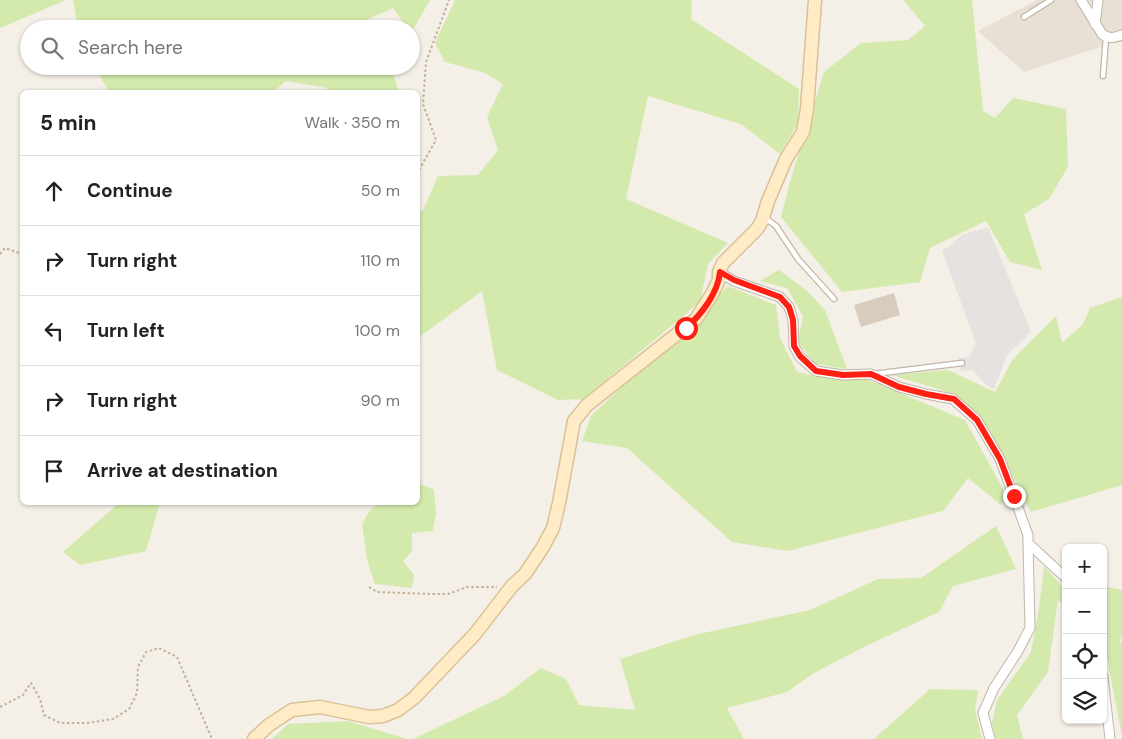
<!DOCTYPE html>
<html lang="en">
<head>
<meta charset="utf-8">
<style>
  :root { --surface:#fff; --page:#f6f6f6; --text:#222; --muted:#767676; --line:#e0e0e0 }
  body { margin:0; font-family:"DM Sans",sans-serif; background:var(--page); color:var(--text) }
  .controls { position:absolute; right:15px; bottom:15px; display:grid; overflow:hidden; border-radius:8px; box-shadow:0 1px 4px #0004 }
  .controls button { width:45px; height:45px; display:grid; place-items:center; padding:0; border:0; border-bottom:1px solid var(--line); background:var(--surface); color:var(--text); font:25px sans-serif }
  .stop { position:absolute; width:15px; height:15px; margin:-11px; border:4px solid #ff2013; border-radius:50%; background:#fff }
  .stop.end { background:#ff2013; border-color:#fff; box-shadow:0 1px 5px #0008 }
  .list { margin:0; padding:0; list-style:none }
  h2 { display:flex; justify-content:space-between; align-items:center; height:65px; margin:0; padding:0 20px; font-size:21px }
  h2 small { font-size:16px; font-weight:400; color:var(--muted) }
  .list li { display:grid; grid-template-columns:32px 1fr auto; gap:15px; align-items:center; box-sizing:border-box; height:70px; padding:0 20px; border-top:1px solid var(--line) }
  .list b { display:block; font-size:19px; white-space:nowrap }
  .list em { font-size:16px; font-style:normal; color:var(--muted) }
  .icon { flex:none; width:28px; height:28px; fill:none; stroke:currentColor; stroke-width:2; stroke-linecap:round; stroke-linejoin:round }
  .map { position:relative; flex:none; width:1122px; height:739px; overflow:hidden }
  .search { position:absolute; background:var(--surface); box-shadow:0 1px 4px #0004; left:20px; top:20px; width:400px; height:55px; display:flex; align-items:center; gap:12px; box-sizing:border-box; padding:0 18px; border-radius:28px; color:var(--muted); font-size:19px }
  .panel { position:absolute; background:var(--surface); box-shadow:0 1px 4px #0004; left:20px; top:90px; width:400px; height:415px; border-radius:8px }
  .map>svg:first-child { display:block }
  .residential { fill:#e8e0d4 }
  .green { fill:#d4eaad }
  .parking { fill:#e5e2df }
  .building { fill:#d9ccbe }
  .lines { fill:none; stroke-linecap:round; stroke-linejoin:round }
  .lane-casing { stroke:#c0b6a9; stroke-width:7 }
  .street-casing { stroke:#c0b6a9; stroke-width:11 }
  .secondary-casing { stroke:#d9c296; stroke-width:15 }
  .path { stroke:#c3b099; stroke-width:2; stroke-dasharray:2.5 2.5; stroke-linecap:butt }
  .lane { stroke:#fff; stroke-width:4.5 }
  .street { stroke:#fff; stroke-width:9 }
  .secondary { stroke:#ffecc6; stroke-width:12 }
  .route { stroke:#ff2013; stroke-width:6 }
</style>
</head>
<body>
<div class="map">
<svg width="1122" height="739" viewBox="0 0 1122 739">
  <rect width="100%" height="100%" fill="#f4efe7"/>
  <!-- residential -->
  <polygon class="residential" points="1037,0 1122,0 1122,40 1024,72 978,31"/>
  <!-- green -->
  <g class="green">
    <polygon points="0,0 66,0 0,28"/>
    <polygon points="73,0 430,0 411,33 411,29 408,29 393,8 351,27 351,29 78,29"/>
    <polygon points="455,0 692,0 691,19 799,89 798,123 780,154 741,124 648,96 626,199 728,243 708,264 700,302 583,399 558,400 497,370 482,291 418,338 418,214 423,210 438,176 478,175 498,150 487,117 503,84 485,73 445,62 435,43"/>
    <polygon points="903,0 972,0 983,111 995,118 1013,98 1066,109 1068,167 1049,199 1024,214 1042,270 1010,262 986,221 930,248 920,282 842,292 781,217 791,178 824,72 861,43 908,40 925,26"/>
    <polygon points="94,66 348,66 349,68 392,70 399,92 322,92 329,88 286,81 273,92 109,92"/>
    <polygon points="779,270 806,290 825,310 847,369 815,364 798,342 803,316 787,288 760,281"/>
    <polygon points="728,286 776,305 780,338 797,372 826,378 866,379 965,420 1007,496 1001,505 968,478 943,511 788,551 732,542 627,448 582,441 591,416"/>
    <polygon points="1122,297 1122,485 1031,512 983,419 951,393 892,375 948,370 995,392 1013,359 1056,316 1062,343 1083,324 1090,308"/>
    <polygon points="418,483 434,490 436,513 433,531 412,533 412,551 403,561 414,575 412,588 375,584 367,560 362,524 370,510 378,503 418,502"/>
    <polygon points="119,503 160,503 146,551 80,565 63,552"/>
    <polygon points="996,526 1016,569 953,586 939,612 868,645 814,673 787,692 727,708 744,739 413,739 504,696 541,668 566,679 579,705 635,710 620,659 694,635 810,610 878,579 921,578"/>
    <polygon points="1044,566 1066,591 1066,606 1058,600 1048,672 1017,715 1023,739 996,739 992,723 997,700 1031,652 1039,608"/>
    <polygon points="1103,586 1122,590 1122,636 1120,641 1122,644 1122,736 1103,637"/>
    <polygon points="930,689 978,690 975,710 982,739 874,739"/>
    <polygon points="348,721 407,739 272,739 288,724"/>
  </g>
  <!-- parking -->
  <polygon class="parking" points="988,227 1031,332 1007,355 994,389 986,385 973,370 960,371 958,358 969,357 976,344 942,250 951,245 962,235"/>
  <!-- building -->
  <polygon class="building" points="894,293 900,315 861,327 854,305"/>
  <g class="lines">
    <defs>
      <g id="lane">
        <polyline points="1024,17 1051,0"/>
        <polyline points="1103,76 1106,38"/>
        <polyline points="764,217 776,226 798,259 834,299"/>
        <polyline points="874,374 962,363"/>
      </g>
      <g id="street">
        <path d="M1081,0L1102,34C1108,39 1115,38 1122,35"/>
        <polyline points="1095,24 1098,0"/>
        <polyline points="719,272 734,281 780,297 789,307 793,320 794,346 800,357 816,371 843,375 871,374 899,387 926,394 953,399 977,420 1000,459 1028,535 1028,543 1066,578"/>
        <polyline points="1103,677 1110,739"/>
        <polyline points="990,739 983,713 994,688 1018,651 1030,628 1028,543"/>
      </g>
      <polyline id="secondary" points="254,739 269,725 292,710 320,707 369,717 383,716 398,710 414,698 475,634 512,586 525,574 543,547 553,528 559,503 574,421 587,405 696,319 712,294 719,280 719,272 723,263 757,229 762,221 768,201 786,159 803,132 807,109 815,0"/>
    </defs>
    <!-- lane casing -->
    <use href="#lane" class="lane-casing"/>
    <!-- street casing -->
    <use href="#street" class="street-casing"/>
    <!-- secondary casing -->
    <use href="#secondary" class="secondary-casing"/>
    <!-- path -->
    <g class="path">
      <polyline points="418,180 419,170 436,140 423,104 426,62 449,0"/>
      <polyline points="0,254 5,248 22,254"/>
      <polyline points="369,587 377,592 431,594 448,594 467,587 497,587"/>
      <polyline points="0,707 23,695 31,683 40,699 44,715 60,723 88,723 113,719 129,709 137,693 138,667 146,652 159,648 177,657 212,739"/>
    </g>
    <!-- lane -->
    <use href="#lane" class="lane"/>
    <!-- street -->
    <use href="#street" class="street"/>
    <!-- secondary -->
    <use href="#secondary" class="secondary"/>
  </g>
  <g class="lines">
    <!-- route -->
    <path class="route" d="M686,328C701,315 718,293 720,272L734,280L780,297L789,307L793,320L794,346L800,356L816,371L843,375L871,374L899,387L926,394L954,399L977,420L1000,459L1014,496"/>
  </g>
</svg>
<div class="controls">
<button>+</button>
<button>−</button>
<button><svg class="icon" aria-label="locate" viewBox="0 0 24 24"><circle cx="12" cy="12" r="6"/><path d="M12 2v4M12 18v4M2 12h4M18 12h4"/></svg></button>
<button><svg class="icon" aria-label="layers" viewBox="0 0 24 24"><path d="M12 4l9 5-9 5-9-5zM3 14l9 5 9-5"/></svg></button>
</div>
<div class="stop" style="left:686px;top:328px"></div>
<div class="stop end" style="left:1014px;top:496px"></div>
<div class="search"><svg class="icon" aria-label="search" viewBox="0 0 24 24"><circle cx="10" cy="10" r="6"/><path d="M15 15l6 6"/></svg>Search here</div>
<section class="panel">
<h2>5 min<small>Walk · 350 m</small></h2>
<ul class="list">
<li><svg class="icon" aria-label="ahead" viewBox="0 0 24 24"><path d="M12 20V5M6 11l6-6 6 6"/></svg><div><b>Continue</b></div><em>50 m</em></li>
<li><svg class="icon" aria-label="right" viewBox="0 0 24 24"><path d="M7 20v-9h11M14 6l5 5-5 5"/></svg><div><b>Turn right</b></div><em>110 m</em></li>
<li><svg class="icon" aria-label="left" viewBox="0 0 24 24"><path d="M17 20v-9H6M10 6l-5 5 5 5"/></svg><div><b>Turn left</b></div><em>100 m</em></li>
<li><svg class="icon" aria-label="right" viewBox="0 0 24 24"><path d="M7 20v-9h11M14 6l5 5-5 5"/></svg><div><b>Turn right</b></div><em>90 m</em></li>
<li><svg class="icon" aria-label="arrive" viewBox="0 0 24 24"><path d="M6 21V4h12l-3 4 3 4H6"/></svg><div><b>Arrive at destination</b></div></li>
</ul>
</section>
</div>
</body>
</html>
